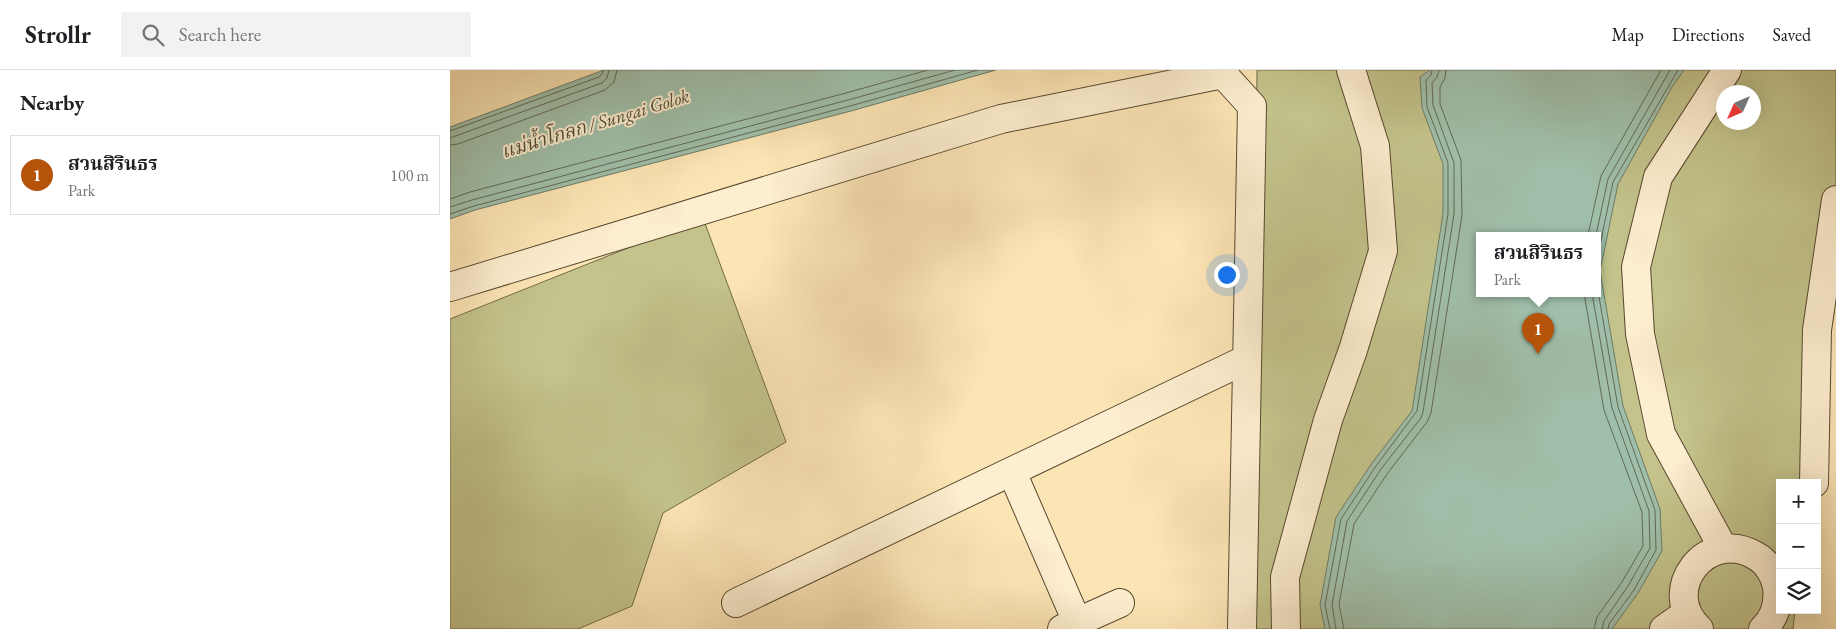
<!DOCTYPE html>
<html lang="en">
<head>
<meta charset="utf-8">
<style>
  :root { --surface:#fff; --page:#f2f2f2; --text:#202124; --muted:#757577; --line:#e0e0e0; --accent:#b45309 }
  body { margin:0; font-family:"EB Garamond","Noto Serif Thai",serif; background:var(--page); color:var(--text) }
  .controls { position:absolute; right:15px; bottom:15px; display:grid; overflow:hidden; border-radius:0px; box-shadow:0 5px 20px #0002 }
  .controls button { width:45px; height:45px; display:grid; place-items:center; padding:0; border:0; border-bottom:1px solid var(--line); background:var(--surface); color:var(--text); font:25px sans-serif }
  .compass { position:absolute; left:1266px; top:15px; width:45px; height:45px; border-radius:50%; background:var(--surface); box-shadow:0 5px 20px #0002; rotate:225deg }
  .you { position:absolute; left:776px; top:204px; width:18px; height:18px; margin:-12px; border:4px solid #fff; border-radius:50%; background:#1a73e8; box-shadow:0 0 0 8px #1a73e833 }
  .badge { display:grid; place-items:center; width:32px; height:32px; border-radius:50%; background:var(--accent); color:#fff; font-size:16px; font-weight:700 }
  .pin { position:absolute; translate:-50% -41px; filter:drop-shadow(0 1px 2px #0008) }
  .pin::after { content:''; position:absolute; top:26px; width:18px; height:15px; background:inherit; clip-path:polygon(0 0,100% 0,50% 100%) }
  .popup { position:absolute; left:1026px; top:162px; width:125px; height:65px; box-sizing:border-box; display:grid; place-content:center; border-radius:0px; background:var(--surface); filter:drop-shadow(0 1px 4px #0005); font-size:16px; white-space:nowrap; color:var(--muted) }
  .popup b { font-size:19px; color:var(--text) }
  .popup::after { content:''; position:absolute; left:50%; top:100%; margin-left:-10px; border:10px solid transparent; border-top-color:var(--surface) }
  .list { margin:0; padding:0; list-style:none }
  h2 { display:flex; justify-content:space-between; align-items:center; height:65px; margin:0; padding:0 20px; font-size:21px }
  h2 small { font-size:16px; font-weight:400; color:var(--muted) }
  .list li { display:grid; grid-template-columns:32px 1fr auto; gap:15px; align-items:center; box-sizing:border-box; height:80px; margin:0 10px 10px; padding:0 10px; border:1px solid var(--line); border-radius:0px }
  .list b { display:block; font-size:19px; white-space:nowrap }
  .list p { margin:0; font-size:16px; white-space:nowrap; color:var(--muted) }
  .list em { font-size:16px; font-style:normal; color:var(--muted) }
  .icon { flex:none; width:28px; height:28px; fill:none; stroke:currentColor; stroke-width:2; stroke-linecap:round; stroke-linejoin:round }
  .map { position:relative; flex:none; width:1386px; height:559px; overflow:hidden }
  header { display:flex; align-items:center; gap:30px; box-sizing:border-box; height:70px; padding:0 25px; background:var(--surface); border-bottom:1px solid var(--line) }
  header strong { font-size:24px }
  nav { display:flex; gap:28px; margin-inline-start:auto; font-size:18px }
  .search { width:350px; height:45px; background:var(--page); display:flex; align-items:center; gap:12px; box-sizing:border-box; padding:0 18px; border-radius:0px; color:var(--muted); font-size:19px }
  main { display:flex }
  aside { flex:1; background:var(--surface) }
  .map>svg:first-child { display:block }
  .green { fill:#c3c38b; stroke:#726c46; fill-rule:evenodd }
  .water { fill:#a0bfaa; stroke:#6e7b67; fill-rule:evenodd }
  .lines { fill:none; stroke-linecap:round; stroke-linejoin:round }
  .shore { stroke:#616a56; stroke-width:1 }
  .minor-casing { stroke:#58482f; stroke-width:30 }
  .minor { stroke:#fdeecf; stroke-width:28 }
  .labels { text-anchor:middle; stroke-width:4; stroke-linejoin:round; paint-order:stroke }
  .water-label { font-size:19px; font-style:italic; fill:#4e503d; stroke:#fdeecf }
</style>
</head>
<body>
<header>
<strong>Strollr</strong>
<div class="search"><svg class="icon" aria-label="search" viewBox="0 0 24 24"><circle cx="10" cy="10" r="6"/><path d="M15 15l6 6"/></svg>Search here</div>
<nav><a>Map</a><a>Directions</a><a>Saved</a></nav>
</header>
<main>
<aside>
<h2>Nearby<small></small></h2>
<ul class="list">
<li><span class="badge">1</span><div><b>สวนสิรินธร</b><p>Park</p></div><em>100 m</em></li>
</ul>
</aside>
<div class="map">
<svg width="1386" height="559" viewBox="0 0 1386 559">
  <rect width="100%" height="100%" fill="#fce5b5"/>
  <filter id="stains"><feTurbulence type="fractalNoise" baseFrequency=".004" numOctaves="4"/><feColorMatrix values="0 0 0 0 .2 0 0 0 0 .09 0 0 0 0 .02 0 0 0 .5 -.17"/></filter>
  <radialGradient id="worn" r=".72"><stop offset=".6" stop-color="#630" stop-opacity="0"/><stop offset="1" stop-color="#630" stop-opacity=".3"/></radialGradient>
  <!-- green -->
  <g class="green">
    <path d="M807,0H1386V155L1358,413H1330V540H1345L1343,559H802ZM1274,22H1304V52H1274ZM1029,165H1147V223H1029Z"/>
    <polygon points="253,148 336,372 213,443 182,536 128,559 0,559 0,249"/>
  </g>
  <!-- water -->
  <g class="water">
    <polygon points="154,0 546,0 401,41 25,140 0,149 0,57"/>
    <path d="M980,0H1234L1222,17L1168,114L1150,201L1173,336L1210,439L1212,481L1188,523L1162,559H875L870,535L886,447L922,393L962,341L993,144V94L972,38L970,7ZM1029,165H1147V223H1029Z"/>
  </g>
  <g class="lines">
    <!-- shore -->
    <g class="shore">
      <polyline points="0,61 149,7 152,4 153,0"/>
      <polyline points="0,68 152,13 157,8 159,0"/>
      <polyline points="0,75 8,74 155,20 164,12 167,0"/>
      <polyline points="0,129 20,122 396,23 478,0"/>
      <polyline points="0,137 22,130 398,30 505,0"/>
      <polyline points="0,144 24,136 400,36 528,0"/>
      <polyline points="1138,165 1151,106 1211,0"/>
      <polyline points="1146,165 1158,109 1220,0"/>
      <polyline points="1147,190 1163,112 1228,0"/>
      <polyline points="1147,215 1168,337 1205,440 1206,480 1184,520 1159,554 1158,559"/>
      <polyline points="1134,223 1154,340 1192,442 1193,476 1172,512 1147,547 1144,559"/>
      <polyline points="1142,223 1162,338 1199,441 1200,478 1178,516 1154,551 1152,559"/>
      <polyline points="880,559 875,535 891,449 926,396 967,341 998,144 998,93 977,37 976,10 981,5 982,0"/>
      <polyline points="886,559 882,535 897,451 931,399 971,348 973,342 1004,144 1004,93 983,35 982,13 987,7 989,0"/>
      <polyline points="894,559 889,534 904,454 937,404 977,352 981,343 1012,145 1011,90 990,34 990,17 995,8 996,0"/>
    </g>
    <defs>
      <g id="minor">
        <polyline points="0,217 551,49 773,4 802,36 792,559"/>
        <polyline points="562,402 627,552"/>
        <polyline points="1364,413 1367,260 1386,130"/>
        <polyline points="1273,478 1211,364 1190,264 1186,197 1208,107 1277,0"/>
        <polyline points="286,533 797,289"/>
        <polyline points="612,559 670,533"/>
        <polyline points="836,559 835,507 878,350 903,280 933,181 925,76 901,0"/>
        <polyline points="1214,559 1237,543"/>
        <path d="M1249,559C1208,520 1257,457 1306,486C1317,492 1325,505 1327,517C1329,533 1325,548 1313,559"/>
      </g>
    </defs>
    <!-- minor casing -->
    <use href="#minor" class="minor-casing"/>
    <!-- minor -->
    <use href="#minor" class="minor"/>
  </g>
  <g class="labels">
    <!-- water labels -->
    <g class="water-label">
      <text transform="translate(145 53) rotate(-17)" y="7">แม่น้ำโกลก / Sungai Golok</text>
    </g>
  </g>
  <rect width="100%" height="100%" filter="url(#stains)"/>
  <rect width="100%" height="100%" fill="url(#worn)"/>
</svg>
<div class="controls">
<button>+</button>
<button>−</button>
<button><svg class="icon" aria-label="layers" viewBox="0 0 24 24"><path d="M12 4l9 5-9 5-9-5zM3 14l9 5 9-5"/></svg></button>
</div>
<svg class="compass" viewBox="-18 -18 36 36"><path d="M0-13l5 13h-10z" fill="#e53935"/><path d="M0 13l5-13h-10z" fill="#757577"/></svg>
<div class="you"></div>
<div class="pin badge" style="left:1088px;top:284px">1</div>
<div class="popup"><b>สวนสิรินธร</b>Park</div>
</div>
</main>
</body>
</html>
